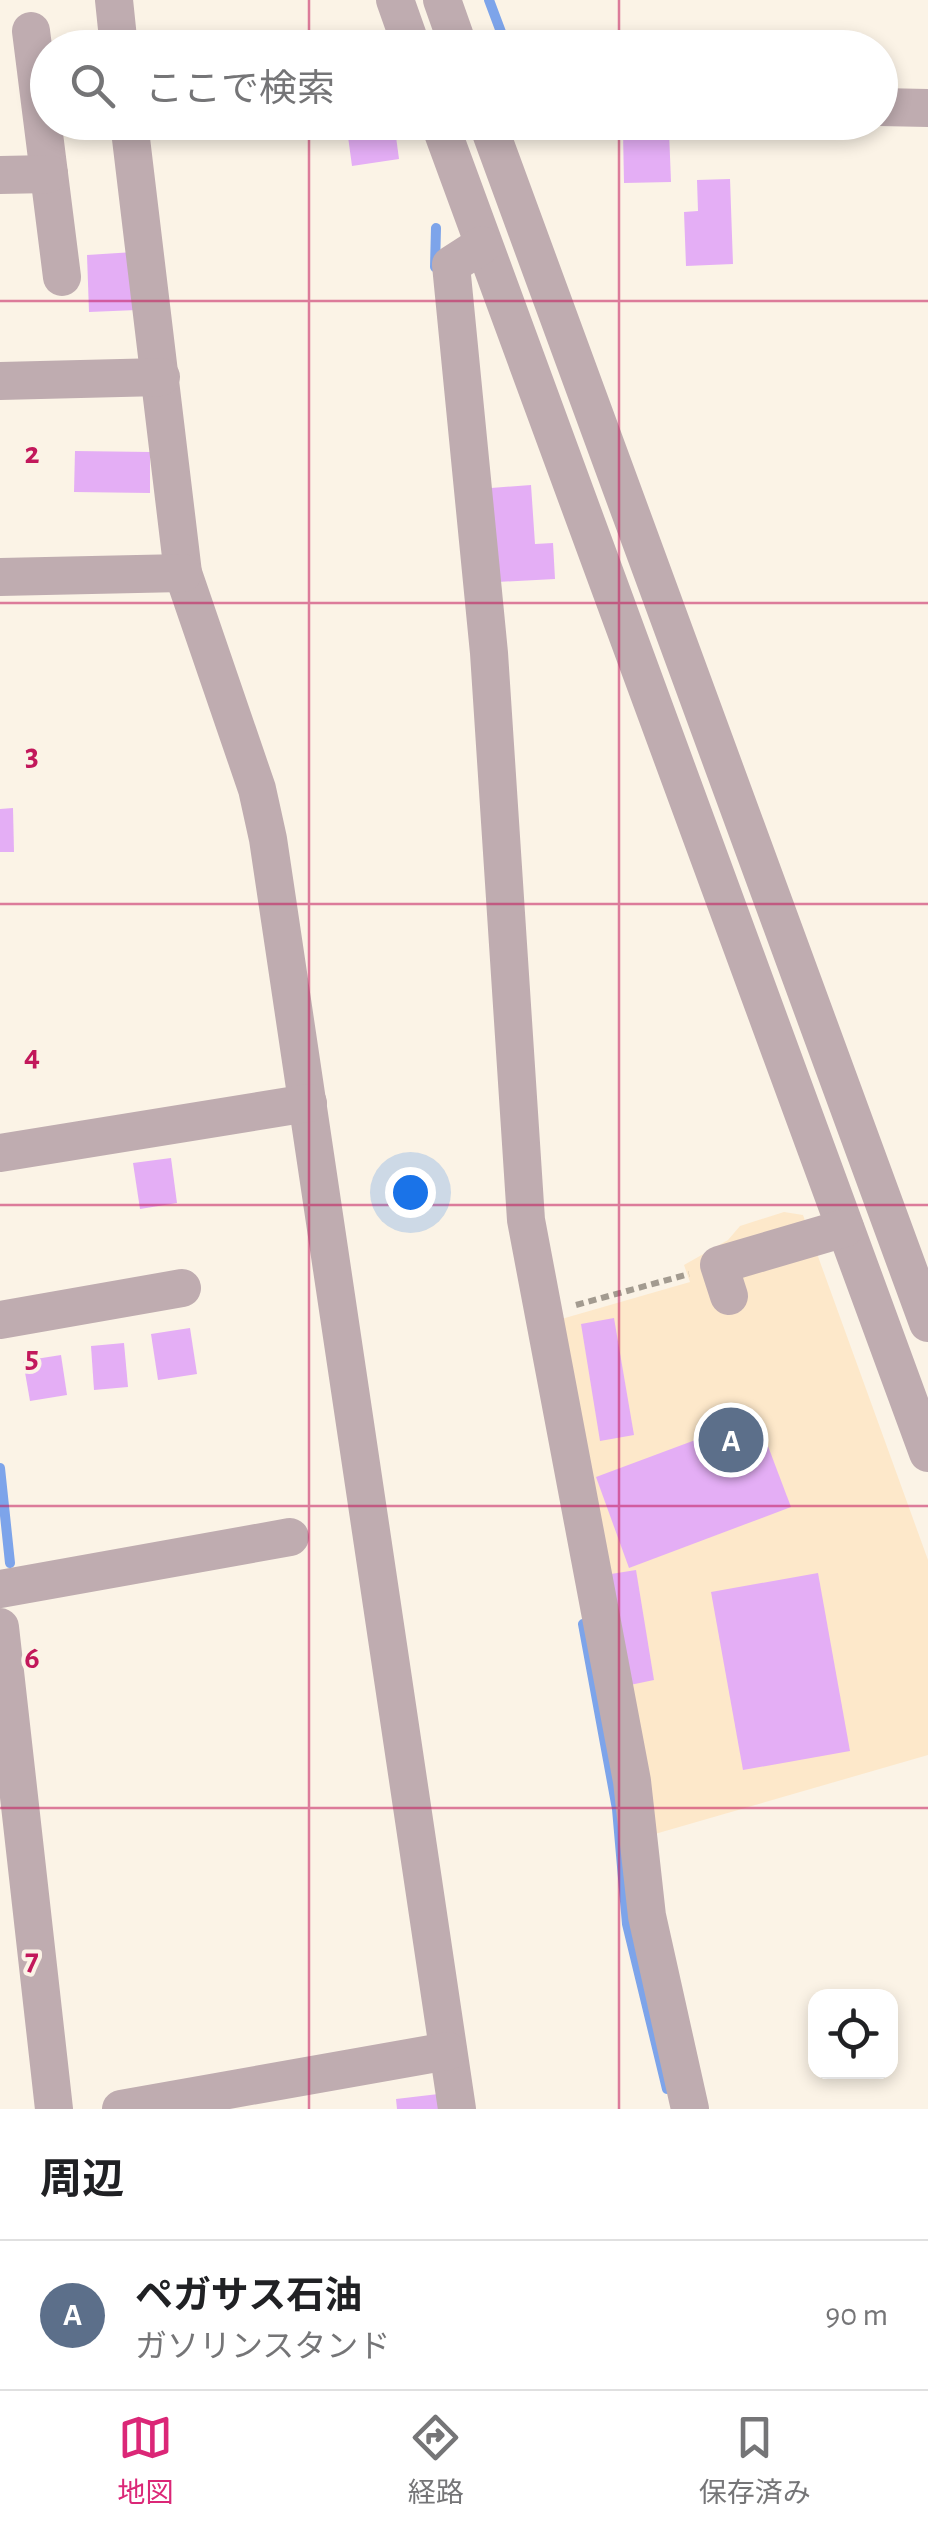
<!DOCTYPE html>
<html lang="ja">
<head>
<meta charset="utf-8">
<style>
  :root { --surface:#fff; --page:#f2f2f2; --text:#202124; --muted:#757577; --line:#e0e0e0; --accent:#db2777 }
  body { margin:0; font-family:"Alegreya Sans","Noto Sans JP",sans-serif; background:var(--page); color:var(--text) }
  .controls { position:absolute; right:30px; bottom:30px; display:grid; overflow:hidden; border-radius:20px; box-shadow:0 5px 15px #0003 }
  .controls button { width:90px; height:90px; display:grid; place-items:center; padding:0; border:0; border-bottom:2px solid var(--line); background:var(--surface); color:var(--text); font:50px sans-serif }
  .you { position:absolute; left:410px; top:1192px; width:35px; height:35px; margin:-25px; border:8px solid #fff; border-radius:50%; background:#1a73e8; box-shadow:0 0 0 15px #1a73e833 }
  .badge { display:grid; place-items:center; width:65px; height:65px; border-radius:50%; background:var(--accent); color:#fff; font-size:32px; font-weight:700 }
  .pin { position:absolute; translate:-50% -50%; border:5px solid #fff; box-shadow:0 2px 10px #0006 }
  .list { margin:0; padding:0; list-style:none }
  h2 { display:flex; justify-content:space-between; align-items:center; height:130px; margin:0; padding:0 40px; font-size:42px }
  h2 small { font-size:32px; font-weight:400; color:var(--muted) }
  .list li { display:grid; grid-template-columns:65px 1fr auto; gap:30px; align-items:center; box-sizing:border-box; height:150px; padding:0 40px; border-top:2px solid var(--line) }
  .list b { display:block; font-size:38px; white-space:nowrap }
  .list p { margin:0; font-size:32px; white-space:nowrap; color:var(--muted) }
  .list em { font-size:32px; font-style:normal; color:var(--muted) }
  .icon { flex:none; width:55px; height:55px; fill:none; stroke:currentColor; stroke-width:2; stroke-linecap:round; stroke-linejoin:round }
  .map { position:relative; flex:none; width:928px; height:2109px; overflow:hidden }
  .search { position:absolute; background:var(--surface); box-shadow:0 5px 15px #0003; left:30px; right:30px; top:30px; height:110px; display:flex; align-items:center; gap:25px; box-sizing:border-box; padding:0 35px; border-radius:55px; color:var(--muted); font-size:38px }
  .sheet { height:280px; background:var(--surface) }
  nav { display:flex; justify-content:space-around; align-items:center; box-sizing:border-box; height:140px; border-top:2px solid var(--line); background:var(--surface); font-size:28px; color:var(--muted) }
  nav a { display:grid; justify-items:center; gap:5px }
  nav .on { color:var(--accent) }
  .map>svg:first-child { display:block }
  .built { fill:#fde8ca }
  .lines { fill:none; stroke-linecap:round; stroke-linejoin:round }
  .stream { stroke:#7da4ea; stroke-width:10 }
  .building { fill:#e4aef5 }
  .path { stroke:#a39b90; stroke-width:6; stroke-dasharray:8 5; stroke-linecap:butt }
  .minor { stroke:#bfacb0; stroke-width:38 }
  .grid { fill:none; stroke:#c2185b; stroke-width:2.5; stroke-opacity:0.55 }
  .grid-label { font-size:32px; text-anchor:middle; font-weight:bold; fill:#c2185b; stroke:#fbf3e6; stroke-width:8; stroke-linejoin:round; paint-order:stroke }
</style>
</head>
<body>
<div class="map">
<svg width="928" height="2109" viewBox="0 0 928 2109">
  <rect width="100%" height="100%" fill="#fbf3e6"/>
  <!-- built -->
  <polygon class="built" points="784,1212 803,1215 928,1560 928,1755 648,1836 558,1320 690,1282 684,1265 728,1240 740,1226"/>
  <g class="lines">
    <!-- stream -->
    <g class="stream">
      <polyline points="489,0 507,48"/>
      <polyline points="435,267 436,228"/>
      <polyline points="0,1468 10,1563"/>
      <polyline points="583,1624 617,1809 627,1924 667,2089"/>
    </g>
  </g>
  <!-- building -->
  <g class="building">
    <polygon points="346,122 394,122 399,159 352,166"/>
    <polygon points="669,131 671,182 624,183 623,132"/>
    <polygon points="730,179 733,264 686,266 684,212 698,211 697,180"/>
    <polygon points="134,252 137,310 89,312 87,255"/>
    <polygon points="75,451 150,452 150,493 74,492"/>
    <polygon points="531,485 535,544 553,543 555,579 497,582 491,488"/>
    <polygon points="13,808 14,852 0,852 0,809"/>
    <polygon points="171,1158 177,1203 140,1209 133,1163"/>
    <polygon points="614,1318 634,1435 600,1441 581,1324"/>
    <polygon points="190,1328 197,1374 158,1380 151,1334"/>
    <polygon points="124,1343 128,1387 94,1390 91,1346"/>
    <polygon points="61,1355 67,1395 30,1401 23,1361"/>
    <polygon points="757,1417 791,1507 629,1568 596,1477"/>
    <polygon points="636,1570 654,1680 630,1685 611,1574"/>
    <polygon points="818,1573 850,1751 743,1770 711,1592"/>
    <polygon points="447,2093 449,2109 397,2109 396,2099"/>
  </g>
  <g class="lines">
    <!-- path -->
    <polyline class="path" points="576,1305 689,1274"/>
    <!-- minor -->
    <g class="minor">
      <polyline points="114,0 119,48"/>
      <polyline points="395,0 412,48"/>
      <polyline points="442,0 459,48"/>
      <polyline points="31,31 62,277"/>
      <polyline points="880,107 928,108"/>
      <polyline points="129,122 183,573 257,789 268,839 457,2109"/>
      <polyline points="439,122 928,1453"/>
      <polyline points="487,122 928,1323"/>
      <polyline points="0,175 49,174"/>
      <polyline points="482,245 451,265 489,653 526,1220 632,1781 647,1916 690,2109"/>
      <polyline points="0,381 161,377"/>
      <polyline points="0,577 183,573"/>
      <polyline points="0,1153 308,1103"/>
      <polyline points="729,1296 719,1265 845,1228"/>
      <polyline points="0,1320 182,1288"/>
      <polyline points="0,1589 290,1537"/>
      <polyline points="0,1627 54,2109"/>
      <polyline points="121,2109 448,2051"/>
    </g>
  </g>
  <!-- grid -->
  <path class="grid" d="M309,0V48M619,0V48M309,122V2109M619,122V2109M0,301H928M0,603H928M0,904H928M0,1205H928M0,1506H928M0,1808H928"/>
  <g class="grid-label">
    <text x="32" y="463">2</text>
    <text x="32" y="765">3</text>
    <text x="32" y="1066">4</text>
    <text x="32" y="1367">5</text>
    <text x="32" y="1668">6</text>
    <text x="32" y="1970">7</text>
  </g>
</svg>
<div class="controls">
<button><svg class="icon" aria-label="locate" viewBox="0 0 24 24"><circle cx="12" cy="12" r="6"/><path d="M12 2v4M12 18v4M2 12h4M18 12h4"/></svg></button>
</div>
<div class="you"></div>
<div class="pin badge" style="left:731px;top:1440px;background:#5c6f8a">A</div>
<div class="search"><svg class="icon" aria-label="search" viewBox="0 0 24 24"><circle cx="10" cy="10" r="6"/><path d="M15 15l6 6"/></svg>ここで検索</div>
</div>
<section class="sheet">
<h2>周辺<small></small></h2>
<ul class="list">
<li><span class="badge" style="background:#5c6f8a">A</span><div><b>ペガサス石油</b><p>ガソリンスタンド</p></div><em>90 m</em></li>
</ul>
</section>
<nav>
<a class="on"><svg class="icon" aria-label="map" viewBox="0 0 24 24"><path d="M3 6l6-2 6 2 6-2v14l-6 2-6-2-6 2zM9 4v14M15 6v14"/></svg>地図</a>
<a><svg class="icon" aria-label="directions" viewBox="0 0 24 24"><path d="M12 3l9 9-9 9-9-9zM9 14v-3h6M13 9l2 2-2 2"/></svg>経路</a>
<a><svg class="icon" aria-label="saved" viewBox="0 0 24 24"><path d="M7 4h10v16l-5-4-5 4z"/></svg>保存済み</a>
</nav>
</body>
</html>
